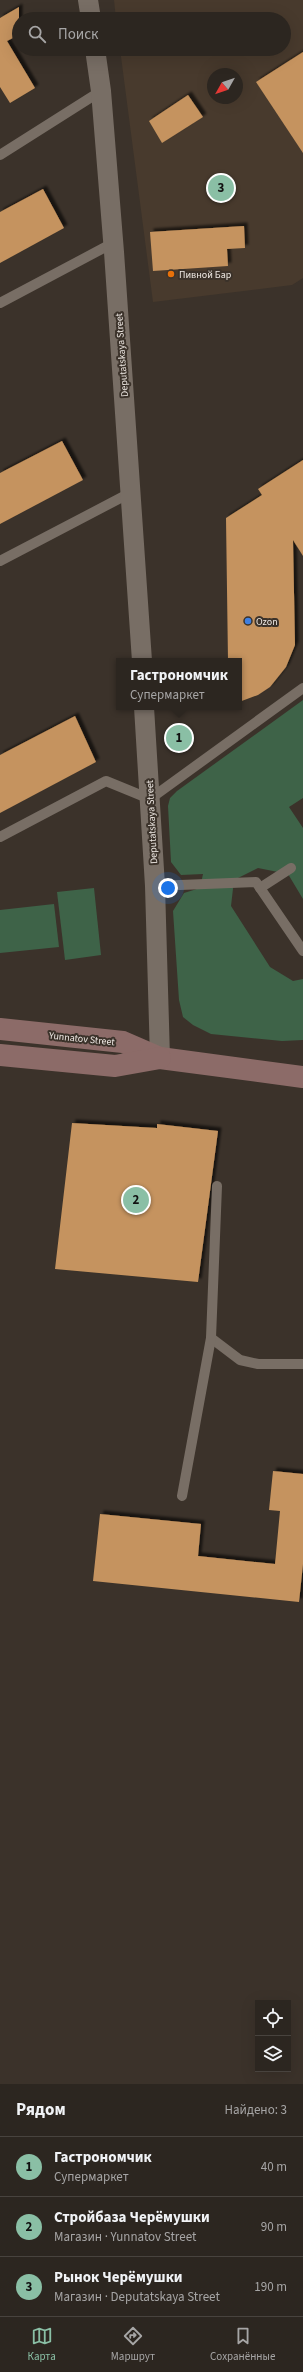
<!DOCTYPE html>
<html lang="ru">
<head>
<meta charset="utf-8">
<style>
  :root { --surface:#2c2620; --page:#38322d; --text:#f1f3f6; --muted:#a6a5a5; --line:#48433e; --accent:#8abfa5 }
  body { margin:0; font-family:"Source Sans 3",sans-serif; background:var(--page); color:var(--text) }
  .controls { position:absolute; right:12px; bottom:12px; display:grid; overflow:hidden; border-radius:0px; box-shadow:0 4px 16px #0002 }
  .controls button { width:36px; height:36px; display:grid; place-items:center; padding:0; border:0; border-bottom:1px solid var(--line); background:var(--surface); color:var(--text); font:20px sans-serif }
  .compass { position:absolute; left:207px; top:68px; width:36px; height:36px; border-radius:50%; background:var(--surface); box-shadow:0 4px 16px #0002; rotate:230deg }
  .you { position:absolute; left:168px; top:888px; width:14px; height:14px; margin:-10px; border:3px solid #fff; border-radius:50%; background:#1a73e8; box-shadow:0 0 0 6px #1a73e833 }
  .badge { display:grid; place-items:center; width:26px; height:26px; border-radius:50%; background:var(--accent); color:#111; font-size:13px; font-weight:700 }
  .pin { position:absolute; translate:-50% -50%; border:2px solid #fff; box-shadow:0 1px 4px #0006 }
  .popup { position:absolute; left:116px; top:658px; width:126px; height:52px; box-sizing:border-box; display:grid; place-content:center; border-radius:0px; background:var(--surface); filter:drop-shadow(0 1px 3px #0005); font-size:13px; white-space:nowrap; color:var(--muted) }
  .popup b { font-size:15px; color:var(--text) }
  .popup::after { content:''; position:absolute; left:50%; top:100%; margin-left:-8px; border:8px solid transparent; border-top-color:var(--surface) }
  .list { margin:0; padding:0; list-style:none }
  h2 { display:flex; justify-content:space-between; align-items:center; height:52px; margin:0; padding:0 16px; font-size:17px }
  h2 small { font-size:13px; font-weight:400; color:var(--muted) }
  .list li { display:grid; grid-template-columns:26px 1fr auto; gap:12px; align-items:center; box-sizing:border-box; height:60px; padding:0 16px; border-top:1px solid var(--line) }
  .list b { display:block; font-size:15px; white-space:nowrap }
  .list p { margin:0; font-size:13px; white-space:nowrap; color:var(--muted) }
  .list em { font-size:13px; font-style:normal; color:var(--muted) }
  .icon { flex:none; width:22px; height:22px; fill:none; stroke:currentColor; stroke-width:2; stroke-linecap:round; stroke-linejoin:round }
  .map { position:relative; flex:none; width:303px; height:2084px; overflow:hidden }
  .search { position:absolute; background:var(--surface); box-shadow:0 4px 16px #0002; left:12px; right:12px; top:12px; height:44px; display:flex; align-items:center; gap:10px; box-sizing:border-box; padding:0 14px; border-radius:22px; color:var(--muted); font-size:15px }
  .sheet { height:232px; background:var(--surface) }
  nav { display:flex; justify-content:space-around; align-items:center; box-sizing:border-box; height:56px; border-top:1px solid var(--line); background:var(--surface); font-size:11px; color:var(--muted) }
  nav a { display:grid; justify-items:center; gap:2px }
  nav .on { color:var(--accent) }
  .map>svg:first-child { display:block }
  .built { fill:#483a2d; fill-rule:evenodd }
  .green { fill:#3e6348 }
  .building { fill:#c5935e; filter:url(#shadow) }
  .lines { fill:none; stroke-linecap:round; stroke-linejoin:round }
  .lane { stroke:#786e65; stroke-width:10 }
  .street { stroke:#786e65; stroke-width:20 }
  .secondary { stroke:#8c6b68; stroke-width:22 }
  .food-dot { fill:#e8710a; stroke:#3b322a; stroke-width:1.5 }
  .shop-dot { fill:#3f7fe0; stroke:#3b322a; stroke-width:1.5 }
  .labels { text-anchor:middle; stroke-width:4; stroke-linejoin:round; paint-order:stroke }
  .poi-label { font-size:10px; fill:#eee8e3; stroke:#3b322a; text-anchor:start }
  .street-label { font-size:10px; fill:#eee8e3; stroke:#3b322a }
</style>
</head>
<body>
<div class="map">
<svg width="303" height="2084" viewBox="0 0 303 2084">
  <defs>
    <filter id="shadow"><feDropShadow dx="3.5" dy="-3.5" stdDeviation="1" flood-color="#0009"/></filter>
  </defs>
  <rect width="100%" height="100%" fill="#3b322a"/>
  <!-- built -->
  <path class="built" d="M114,0H303V278L292,285L153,302L120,49H284V19H116ZM213,74H237V98H213Z"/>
  <!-- green -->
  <g class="green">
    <polygon points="303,700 303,798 289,807 303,828 303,899 288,874 258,868 234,880 231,906 270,967 293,981 303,979 303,1040 282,1041 211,1034 193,1025 183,1017 179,1000 173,911 184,893 200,888 203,874 181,875 171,862 168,806 170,798 177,791"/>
    <polygon points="94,888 101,955 65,960 57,892"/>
    <polygon points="54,904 59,947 0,953 0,910"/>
  </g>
  <!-- building -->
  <g class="building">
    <polygon points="19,7 19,35 7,41 35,88 10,103 0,87 0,18"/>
    <polygon points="303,52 303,153 256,82"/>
    <polygon points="188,95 203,117 162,143 149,121"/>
    <polygon points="43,189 64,228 0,263 0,212"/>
    <polygon points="244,226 245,248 227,249 228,266 153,271 150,232"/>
    <polygon points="62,441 83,480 0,524 0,473"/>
    <polygon points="303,460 303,556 293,540 295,645 286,667 270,687 258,695 239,702 239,661 228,661 226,518 262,495 258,489"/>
    <polygon points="75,716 96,762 0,813 0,755"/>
    <polygon points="72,1123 157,1128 157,1124 218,1131 198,1282 55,1269"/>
    <polygon points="273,1471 303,1474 303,1564 299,1602 93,1581 100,1514 201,1524 198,1556 275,1564 280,1511 269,1510"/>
  </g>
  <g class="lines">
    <!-- lane -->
    <g class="lane">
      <polyline points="0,155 101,91"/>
      <polyline points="0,303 113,243"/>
      <polyline points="0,561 130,493"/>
      <polyline points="0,837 106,781 150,799 303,688"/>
      <polyline points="155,886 256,882 303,951"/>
      <polyline points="260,888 291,868"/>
      <polyline points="211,1338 240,1360 258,1364 303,1364"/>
      <polyline points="182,1496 211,1338 217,1186"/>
    </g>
    <!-- street -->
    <g class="street">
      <polyline points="88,0 91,19"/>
      <polyline points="95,49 101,91 114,252 142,661"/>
      <polyline points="144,707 155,886 160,1058"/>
    </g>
    <!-- secondary -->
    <g class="secondary">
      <polyline points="0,1029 123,1042 160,1058 303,1077"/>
      <polyline points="0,1055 115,1066 160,1058"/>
    </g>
  </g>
  <!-- markers -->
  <circle class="food-dot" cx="171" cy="274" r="4"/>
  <circle class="shop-dot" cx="248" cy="621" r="4"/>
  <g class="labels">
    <!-- poi labels -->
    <g class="poi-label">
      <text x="179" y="278">Пивной Бар</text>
      <text x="256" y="625">Ozon</text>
    </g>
    <!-- street labels -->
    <g class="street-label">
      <text transform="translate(121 355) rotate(-94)" y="4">Deputatskaya Street</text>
      <text transform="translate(151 822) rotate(-93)" y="4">Deputatskaya Street</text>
      <text transform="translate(82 1038) rotate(6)" y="4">Yunnatov Street</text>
    </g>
  </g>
</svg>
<div class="controls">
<button><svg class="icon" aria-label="locate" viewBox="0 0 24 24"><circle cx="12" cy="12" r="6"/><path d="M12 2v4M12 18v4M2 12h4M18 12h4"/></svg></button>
<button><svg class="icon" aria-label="layers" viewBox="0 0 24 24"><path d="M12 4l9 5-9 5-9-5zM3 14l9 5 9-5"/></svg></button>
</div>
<svg class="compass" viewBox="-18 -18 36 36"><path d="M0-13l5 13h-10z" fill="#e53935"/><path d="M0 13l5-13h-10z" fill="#a6a5a5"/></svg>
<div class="you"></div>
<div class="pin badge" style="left:179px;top:738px">1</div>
<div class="popup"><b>Гастрономчик</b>Супермаркет</div>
<div class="pin badge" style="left:136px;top:1200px">2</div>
<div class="pin badge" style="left:221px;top:188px">3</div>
<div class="search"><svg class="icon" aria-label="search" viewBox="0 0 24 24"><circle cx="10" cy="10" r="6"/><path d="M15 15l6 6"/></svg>Поиск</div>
</div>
<section class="sheet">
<h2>Рядом<small>Найдено: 3</small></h2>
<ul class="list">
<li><span class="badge">1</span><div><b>Гастрономчик</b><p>Супермаркет</p></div><em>40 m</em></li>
<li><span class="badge">2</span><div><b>Стройбаза Черёмушки</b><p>Магазин · Yunnatov Street</p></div><em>90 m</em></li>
<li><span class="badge">3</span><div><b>Рынок Черёмушки</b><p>Магазин · Deputatskaya Street</p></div><em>190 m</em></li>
</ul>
</section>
<nav>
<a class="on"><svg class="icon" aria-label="map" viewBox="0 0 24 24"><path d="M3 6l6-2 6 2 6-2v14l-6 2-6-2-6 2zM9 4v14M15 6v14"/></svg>Карта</a>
<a><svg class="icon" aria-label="directions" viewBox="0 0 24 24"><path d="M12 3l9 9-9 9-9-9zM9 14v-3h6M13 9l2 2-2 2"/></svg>Маршрут</a>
<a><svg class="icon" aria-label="saved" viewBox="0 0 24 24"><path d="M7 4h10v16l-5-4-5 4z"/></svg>Сохранённые</a>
</nav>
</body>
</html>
